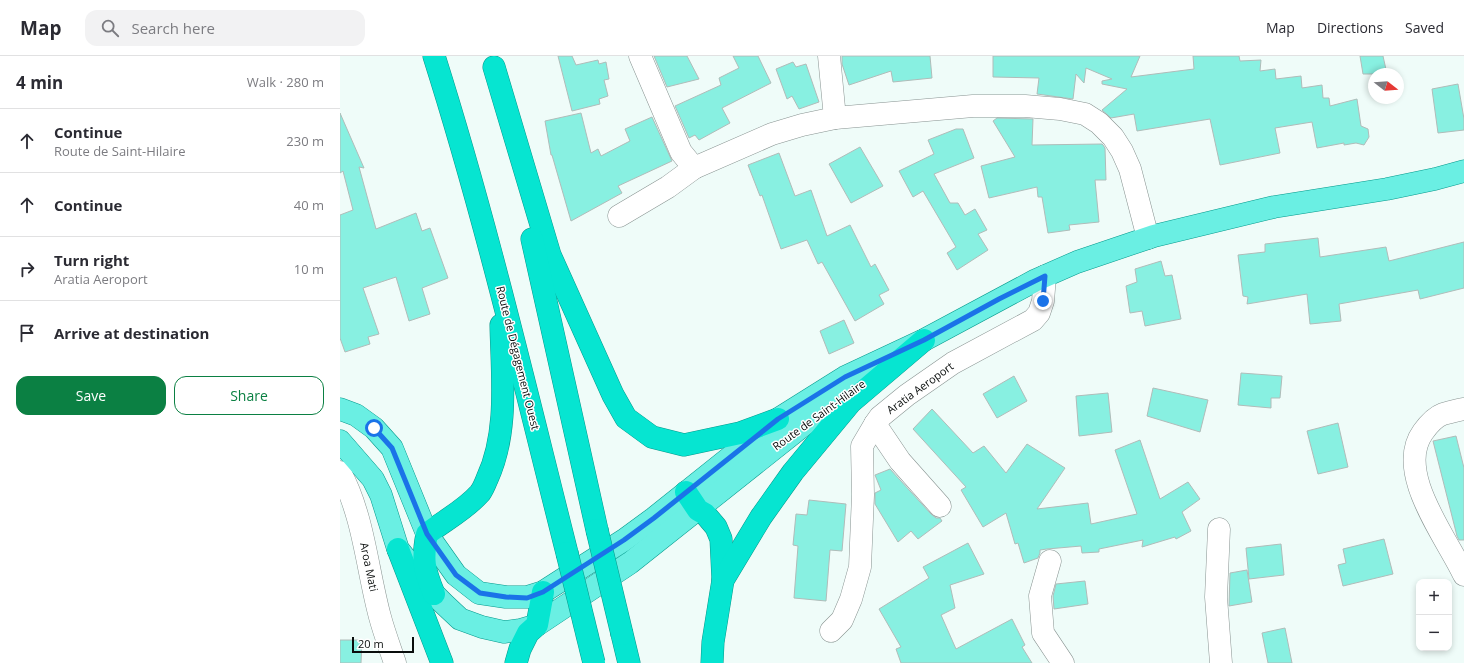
<!DOCTYPE html>
<html lang="en">
<head>
<meta charset="utf-8">
<style>
  :root { --surface:#fff; --page:#f2f2f3; --text:#2b2b33; --muted:#7c7c81; --line:#e1e1e2; --accent:#0b8043 }
  body { margin:0; font-family:"Open Sans",sans-serif; background:var(--page); color:var(--text) }
  .controls { position:absolute; right:12px; bottom:12px; display:grid; overflow:hidden; border-radius:8px; box-shadow:0 2px 6px #0003 }
  .controls button { width:36px; height:36px; display:grid; place-items:center; padding:0; border:0; border-bottom:1px solid var(--line); background:var(--surface); color:var(--text); font:20px sans-serif }
  .compass { position:absolute; left:1028px; top:12px; width:36px; height:36px; border-radius:50%; background:var(--surface); box-shadow:0 2px 6px #0003; rotate:107deg }
  .scale { position:absolute; left:12px; bottom:10px; width:62px; box-sizing:border-box; padding-left:4px; border:2px solid #090d0c; border-top:0; font-size:11px; line-height:14px; white-space:nowrap; color:#090d0c; -webkit-text-stroke:3px #fff; paint-order:stroke }
  .stop { position:absolute; width:12px; height:12px; margin:-9px; border:3px solid #1a73e8; border-radius:50%; background:#fff }
  .stop.end { background:#1a73e8; border-color:#fff; box-shadow:0 1px 4px #0008 }
  .list { margin:0; padding:0; list-style:none }
  h2 { display:flex; justify-content:space-between; align-items:center; height:52px; margin:0; padding:0 16px; font-size:17px }
  h2 small { font-size:13px; font-weight:400; color:var(--muted) }
  .list li { display:grid; grid-template-columns:26px 1fr auto; gap:12px; align-items:center; box-sizing:border-box; height:64px; padding:0 16px; border-top:1px solid var(--line) }
  .list b { display:block; font-size:15px; white-space:nowrap }
  .list p { margin:0; font-size:13px; white-space:nowrap; color:var(--muted) }
  .list em { font-size:13px; font-style:normal; color:var(--muted) }
  .actions { display:flex; gap:8px; padding:12px 16px }
  .actions a { flex:1; padding:9px 0; border:1px solid var(--accent); border-radius:12px; text-align:center; font-size:14px; color:var(--accent) }
  .actions .main { background:var(--accent); color:#fff }
  .icon { flex:none; width:22px; height:22px; fill:none; stroke:currentColor; stroke-width:2; stroke-linecap:round; stroke-linejoin:round }
  .map { position:relative; flex:none; width:1124px; height:607px; overflow:hidden }
  header { display:flex; align-items:center; gap:24px; box-sizing:border-box; height:56px; padding:0 20px; background:var(--surface); border-bottom:1px solid var(--line) }
  header strong { font-size:19px }
  nav { display:flex; gap:22px; margin-inline-start:auto; font-size:14px }
  .search { width:280px; height:36px; background:var(--page); display:flex; align-items:center; gap:10px; box-sizing:border-box; padding:0 14px; border-radius:12px; color:var(--muted); font-size:15px }
  main { display:flex }
  aside { flex:1; background:var(--surface) }
  .map>svg:first-child { display:block }
  .building { fill:#88f0e1; stroke:#b0bcb9 }
  .lines { fill:none; stroke-linecap:round; stroke-linejoin:round }
  .minor-casing { stroke:#889391; stroke-width:23 }
  .major-casing { stroke:#07998c; stroke-width:23 }
  .highway-casing { stroke:#07998c; stroke-width:23 }
  .minor { stroke:#fff; stroke-width:22 }
  .major { stroke:#6aefe3; stroke-width:22 }
  .highway { stroke:#06e5d1; stroke-width:22 }
  .highway-bridge-casing { stroke:#07998c; stroke-width:23; stroke-linecap:butt }
  .highway-bridge { stroke:#06e5d1; stroke-width:22 }
  .route { stroke:#1a73e8; stroke-width:5 }
  .labels { text-anchor:middle; stroke-width:3; stroke-linejoin:round; paint-order:stroke }
  .street-label { font-size:11px; fill:#090d0c; stroke:#fff }
</style>
</head>
<body>
<header>
<strong>Map</strong>
<div class="search"><svg class="icon" aria-label="search" viewBox="0 0 24 24"><circle cx="10" cy="10" r="6"/><path d="M15 15l6 6"/></svg>Search here</div>
<nav><a>Map</a><a>Directions</a><a>Saved</a></nav>
</header>
<main>
<aside>
<h2>4 min<small>Walk · 280 m</small></h2>
<ul class="list">
<li><svg class="icon" aria-label="ahead" viewBox="0 0 24 24"><path d="M12 20V5M6 11l6-6 6 6"/></svg><div><b>Continue</b><p>Route de Saint-Hilaire</p></div><em>230 m</em></li>
<li><svg class="icon" aria-label="ahead" viewBox="0 0 24 24"><path d="M12 20V5M6 11l6-6 6 6"/></svg><div><b>Continue</b></div><em>40 m</em></li>
<li><svg class="icon" aria-label="right" viewBox="0 0 24 24"><path d="M7 20v-9h11M14 6l5 5-5 5"/></svg><div><b>Turn right</b><p>Aratia Aeroport</p></div><em>10 m</em></li>
<li><svg class="icon" aria-label="arrive" viewBox="0 0 24 24"><path d="M6 21V4h12l-3 4 3 4H6"/></svg><div><b>Arrive at destination</b></div></li>
</ul>
<div class="actions"><a class="main">Save</a><a>Share</a></div>
</aside>
<div class="map">
<svg width="1124" height="607" viewBox="0 0 1124 607">
  <rect width="100%" height="100%" fill="#effcf9"/>
  <!-- building -->
  <g class="building">
    <polygon points="218,0 232,0 236,9 258,4 259,8 266,6 269,23 264,24 268,40 259,43 260,48 232,55"/>
    <polygon points="314,0 347,0 359,23 327,31"/>
    <polygon points="393,0 418,0 431,27 382,52 390,67 359,84 355,79 349,82 335,50 381,29 379,22 399,12"/>
    <polygon points="502,0 590,0 592,22 553,26 551,15 509,29 502,8"/>
    <polygon points="653,0 800,0 791,21 854,13 853,0 899,0 900,5 921,4 920,15 935,13 936,23 961,20 962,32 982,29 983,42 989,42 990,50 1017,43 1021,70 1028,73 1029,81 1024,89 1016,87 1004,89 1004,87 977,92 972,66 935,72 940,97 880,109 870,63 797,75 794,58 771,62 762,54 787,33 762,28 762,25 772,23 746,12 744,27 736,18 733,43 697,38 699,22 653,21"/>
    <polygon points="1020,0 1043,0 1047,18 1023,18"/>
    <polygon points="453,6 456,11 466,8 479,46 459,53 452,40 447,43 436,13"/>
    <polygon points="1118,28 1124,63 1124,74 1098,77 1092,33"/>
    <polygon points="0,57 24,112 19,111 36,173 76,157 82,175 90,172 108,222 82,232 90,258 69,265 56,221 23,232 39,278 28,281 30,288 5,296 0,282 0,159 13,154 3,115 0,117"/>
    <polygon points="241,57 251,97 258,93 261,100 290,85 285,73 312,61 332,105 278,130 282,137 231,165 212,99 211,99 205,65"/>
    <polygon points="657,62 693,63 692,89 762,88 763,89 765,92 766,124 755,124 759,166 729,169 730,174 708,177 702,141 698,141 697,131 649,142 641,110 675,101 653,65"/>
    <polygon points="616,73 623,73 634,102 594,118 610,147 618,147 625,159 635,153 647,174 638,178 648,194 617,214 607,197 616,191 583,135 573,141 559,115 594,98 588,84"/>
    <polygon points="520,91 543,130 511,147 489,108"/>
    <polygon points="439,97 455,140 471,134 487,180 510,169 531,211 535,208 549,234 539,239 544,248 515,265 482,206 478,208 467,184 441,193 422,139 420,140 408,109"/>
    <polygon points="978,182 980,201 1046,191 1049,205 1124,186 1124,232 1080,243 1078,234 999,248 1001,265 970,268 967,238 907,248 908,241 903,240 898,199 925,196 925,188"/>
    <polygon points="821,205 825,220 832,219 841,263 805,270 802,255 790,257 786,230 797,226 795,213"/>
    <polygon points="504,264 514,287 489,298 480,275"/>
    <polygon points="901,317 942,320 940,342 931,342 931,352 898,349"/>
    <polygon points="674,320 687,345 657,362 643,338"/>
    <polygon points="813,332 868,344 860,376 807,360"/>
    <polygon points="768,337 772,376 739,380 736,340"/>
    <polygon points="592,353 633,397 644,390 666,417 687,388 725,412 697,453 748,447 751,468 797,458 775,394 800,384 820,443 848,426 860,443 842,456 851,475 836,483 835,481 802,491 803,484 759,493 759,496 742,497 741,490 707,493 700,494 700,497 698,502 684,507 678,487 675,488 666,457 643,471 621,434 626,431 573,373"/>
    <polygon points="998,367 1008,411 978,418 967,375"/>
    <polygon points="1116,380 1124,412 1124,484 1119,484 1117,480 1093,385"/>
    <polygon points="550,413 591,458 596,462 600,462 602,465 578,483 571,475 558,486 535,448 535,437 541,434 535,419"/>
    <polygon points="469,444 506,448 502,495 490,494 486,545 454,542 458,490 453,489 456,458 467,459"/>
    <polygon points="1044,483 1053,518 1003,530 998,509 1006,507 1003,493"/>
    <polygon points="628,487 644,518 610,529 615,552 601,559 616,593 672,563 685,589 682,591 692,607 561,607 556,593 561,591 539,553 589,522 583,511"/>
    <polygon points="941,488 944,519 909,523 906,492"/>
    <polygon points="907,514 912,546 889,550 890,517"/>
    <polygon points="745,525 748,548 714,553 713,540 716,528"/>
    <polygon points="945,572 952,607 928,607 922,577"/>
    <polygon points="0,584 22,584 21,607 0,607"/>
  </g>
  <g class="lines">
    <defs>
      <g id="minor">
        <polyline points="300,0 341,96 354,112"/>
        <polyline points="489,0 495,62"/>
        <polyline points="279,160 328,131 354,112 432,78 462,69 495,62 633,50 685,50 720,53 745,58 759,67 773,81 782,95 790,113 808,182"/>
        <path d="M1124,353C1117,354 1110,356 1103,358C1095,361 1088,369 1083,376C1054,416 1107,482 1124,519"/>
        <polyline points="535,368 560,405 600,450"/>
        <path d="M0,416C24,461 27,513 40,561C44,576 50,592 55,607"/>
        <polyline points="879,473 876,541 881,607"/>
        <polyline points="710,505 700,540 703,577 723,607"/>
        <polyline points="491,575 502,564 511,543 520,511 523,439 522,390 535,368 540,361 567,339 613,307 693,264 699,257 703,245 705,220"/>
      </g>
      <g id="major">
        <polyline points="0,353 16,359 34,372 52,392 87,478 116,519 139,537 166,541 187,541 203,536 284,484 314,462 438,363 505,321 584,284 696,224 737,206 814,180 934,151 1047,133 1095,123 1124,115"/>
        <polyline points="0,385 33,423 41,439 58,493 94,538 104,548 120,563 142,571 164,576 180,574 197,569 290,507 475,360 524,326"/>
      </g>
      <g id="highway">
        <path d="M94,0C146,164 185,331 227,497"/>
        <polyline points="154,11 210,199 273,339 286,362 312,381 344,389 400,377 438,363"/>
        <polyline points="192,183 257,474"/>
        <polyline points="346,436 358,454 365,458 376,471 381,483 383,524"/>
        <polyline points="58,493 102,607"/>
        <path d="M94,538C84,514 82,504 87,478C105,464 125,454 140,437C143,433 145,428 147,423C169,376 162,319 161,269"/>
        <polyline points="282,578 289,607"/>
        <polyline points="176,607 180,593 188,577 197,569 203,536"/>
        <polyline points="372,607 373,586 383,524 421,461 453,416 511,346 584,284"/>
      </g>
    </defs>
    <!-- minor casing -->
    <use href="#minor" class="minor-casing"/>
    <!-- major casing -->
    <use href="#major" class="major-casing"/>
    <!-- highway casing -->
    <use href="#highway" class="highway-casing"/>
    <!-- minor -->
    <use href="#minor" class="minor"/>
    <!-- major -->
    <use href="#major" class="major"/>
    <!-- highway -->
    <use href="#highway" class="highway"/>
    <defs>
      <g id="highway-bridge">
        <polyline points="257,474 282,578"/>
        <polyline points="227,497 254,607"/>
      </g>
    </defs>
    <!-- highway-bridge casing -->
    <use href="#highway-bridge" class="highway-bridge-casing"/>
    <!-- highway-bridge -->
    <use href="#highway-bridge" class="highway-bridge"/>
  </g>
  <g class="lines">
    <!-- route -->
    <polyline class="route" points="34,372 52,392 87,478 116,519 140,537 166,541 187,542 203,536 284,484 314,462 438,363 505,321 584,284 659,243 705,220 703,245"/>
  </g>
  <g class="labels">
    <!-- street labels -->
    <g class="street-label">
      <text transform="translate(178 302) rotate(76)" y="4">Route de Dégagement Ouest</text>
      <text transform="translate(580 332) rotate(-36)" y="4">Aratia Aeroport</text>
      <text transform="translate(479 359) rotate(-36)" y="4">Route de Saint-Hilaire</text>
      <text transform="translate(29 511) rotate(78)" y="4">Aroa Mati</text>
    </g>
  </g>
</svg>
<div class="controls">
<button>+</button>
<button>−</button>
</div>
<svg class="compass" viewBox="-18 -18 36 36"><path d="M0-13l5 13h-10z" fill="#e53935"/><path d="M0 13l5-13h-10z" fill="#7c7c81"/></svg>
<div class="scale">20 m</div>
<div class="stop" style="left:34px;top:372px"></div>
<div class="stop end" style="left:703px;top:245px"></div>
</div>
</main>
</body>
</html>
